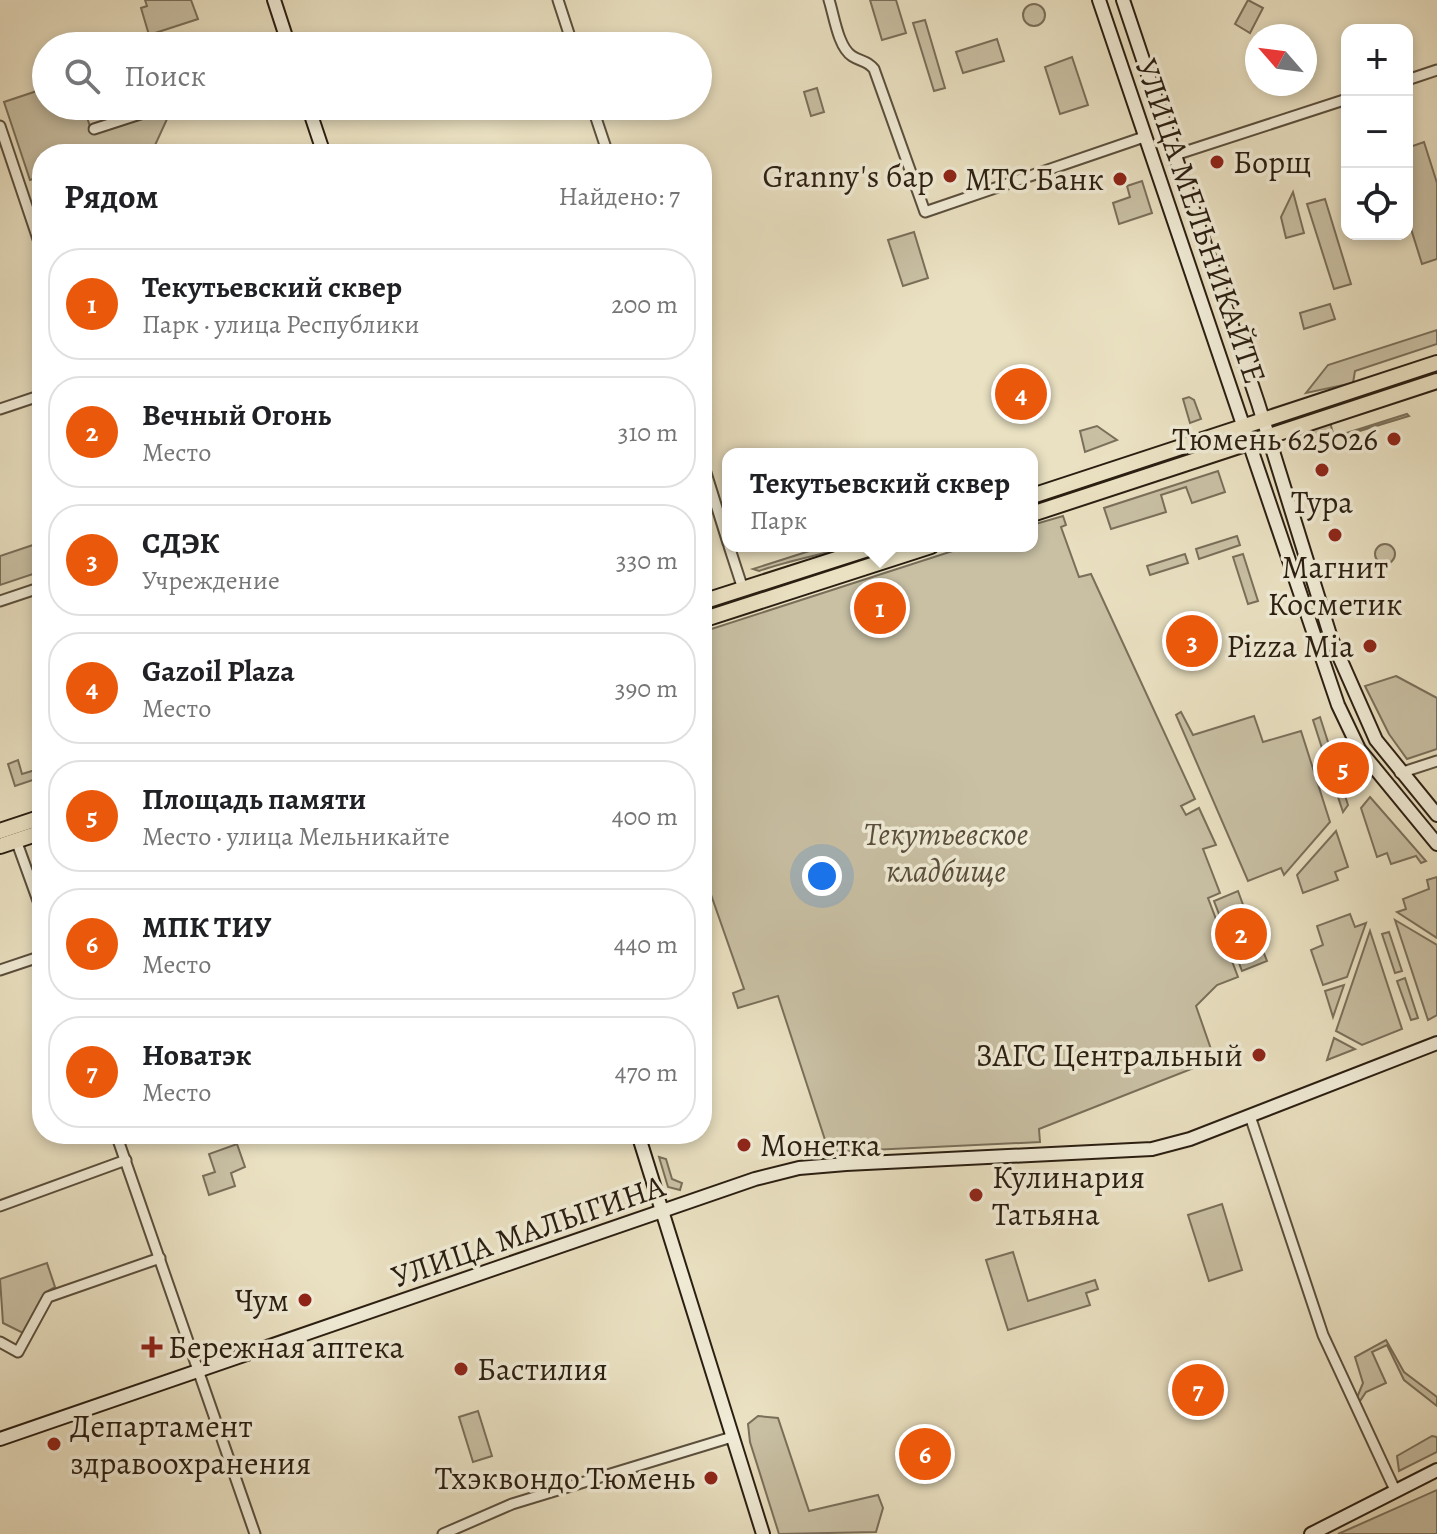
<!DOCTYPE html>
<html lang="ru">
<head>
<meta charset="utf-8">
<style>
  :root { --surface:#fff; --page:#f6f6f6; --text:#202124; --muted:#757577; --line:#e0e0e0; --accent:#ea580c }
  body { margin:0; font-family:Alegreya,serif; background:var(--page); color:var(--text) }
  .controls { position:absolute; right:24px; top:24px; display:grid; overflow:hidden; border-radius:16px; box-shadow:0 4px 12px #0003 }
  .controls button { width:72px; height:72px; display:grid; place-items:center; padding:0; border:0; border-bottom:2px solid var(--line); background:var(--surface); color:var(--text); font:40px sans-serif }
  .compass { position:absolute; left:1245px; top:24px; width:72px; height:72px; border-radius:50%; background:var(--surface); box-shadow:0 4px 12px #0003; rotate:298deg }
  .you { position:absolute; left:822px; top:876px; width:28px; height:28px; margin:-20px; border:6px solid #fff; border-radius:50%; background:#1a73e8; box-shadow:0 0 0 12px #1a73e833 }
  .badge { display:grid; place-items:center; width:52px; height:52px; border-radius:50%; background:var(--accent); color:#fff; font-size:26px; font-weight:700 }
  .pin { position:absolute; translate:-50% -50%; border:4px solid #fff; box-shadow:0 2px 8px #0006 }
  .popup { position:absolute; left:722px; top:448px; width:316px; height:104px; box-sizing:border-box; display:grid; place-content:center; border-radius:16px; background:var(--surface); filter:drop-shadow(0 2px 6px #0005); font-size:26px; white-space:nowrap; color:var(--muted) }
  .popup b { font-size:30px; color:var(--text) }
  .popup::after { content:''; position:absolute; left:50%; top:100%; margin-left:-16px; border:16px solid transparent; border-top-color:var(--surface) }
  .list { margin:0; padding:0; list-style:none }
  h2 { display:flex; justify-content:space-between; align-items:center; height:104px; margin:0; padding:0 32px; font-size:34px }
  h2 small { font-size:26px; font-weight:400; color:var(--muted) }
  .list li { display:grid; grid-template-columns:52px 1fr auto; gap:24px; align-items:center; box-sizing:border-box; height:112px; margin:0 16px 16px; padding:0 16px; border:2px solid var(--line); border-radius:32px }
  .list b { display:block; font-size:30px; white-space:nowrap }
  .list p { margin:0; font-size:26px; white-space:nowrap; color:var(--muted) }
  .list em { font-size:26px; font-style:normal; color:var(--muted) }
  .icon { flex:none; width:44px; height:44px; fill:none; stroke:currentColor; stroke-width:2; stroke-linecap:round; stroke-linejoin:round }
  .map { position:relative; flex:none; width:1437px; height:1534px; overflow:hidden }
  .search { position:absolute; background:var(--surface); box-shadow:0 4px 12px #0003; left:32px; top:32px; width:680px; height:88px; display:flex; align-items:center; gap:20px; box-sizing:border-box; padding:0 28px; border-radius:44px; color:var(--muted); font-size:30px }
  .panel { position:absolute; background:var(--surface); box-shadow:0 4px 12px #0003; left:32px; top:144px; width:680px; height:1000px; border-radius:32px }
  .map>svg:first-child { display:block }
  .green { fill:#c9c0a4; stroke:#7a6f5a; stroke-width:2 }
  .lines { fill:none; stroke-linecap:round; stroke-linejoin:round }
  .street-casing { stroke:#5a4f3d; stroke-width:13 }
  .secondary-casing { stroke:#2a1e11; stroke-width:16 }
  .primary-casing { stroke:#2a1e11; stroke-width:18 }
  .street { stroke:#f1ecd7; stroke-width:9 }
  .secondary { stroke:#f1ecd7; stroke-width:12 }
  .primary { stroke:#eae1c2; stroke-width:14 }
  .poi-dot { fill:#8f2418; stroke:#f1ecd7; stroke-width:3 }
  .labels { text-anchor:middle; stroke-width:7; stroke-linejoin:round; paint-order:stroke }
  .poi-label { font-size:32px; fill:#2a1e11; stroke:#f1ecd7; text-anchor:end }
  .street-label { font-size:32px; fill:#2a1e11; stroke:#f1ecd7 }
  .park-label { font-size:32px; font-style:italic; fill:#5a4f3d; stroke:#f1ecd7 }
</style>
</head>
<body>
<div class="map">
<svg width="1437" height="1534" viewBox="0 0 1437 1534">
  <rect width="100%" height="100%" fill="#eae1c2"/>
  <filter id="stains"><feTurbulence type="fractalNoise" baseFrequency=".0025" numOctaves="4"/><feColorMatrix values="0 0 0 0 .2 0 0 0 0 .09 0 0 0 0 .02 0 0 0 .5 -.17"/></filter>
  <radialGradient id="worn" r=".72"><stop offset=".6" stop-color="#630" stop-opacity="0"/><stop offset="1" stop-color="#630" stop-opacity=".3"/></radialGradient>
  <!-- green -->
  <g class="green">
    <polygon points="145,0 191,0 198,19 149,35 141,8 147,6"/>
    <polygon points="870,0 896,0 906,33 882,40"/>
    <polygon points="1248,0 1263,8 1250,33 1235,24"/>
    <circle cx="1034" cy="15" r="11"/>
    <polygon points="925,20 945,88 934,91 913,23"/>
    <polygon points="997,39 1004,61 963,73 956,52"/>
    <polygon points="1072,57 1088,105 1060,114 1045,67"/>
    <polygon points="46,88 46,106 83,106 92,132 173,106 151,154 42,154 42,176 30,180 4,102"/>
    <polygon points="817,88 824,112 811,116 804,92"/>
    <polygon points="1424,142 1437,183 1437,259 1422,264 1407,216 1407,148"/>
    <polygon points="1142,181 1152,213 1119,224 1113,203 1130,197 1127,186"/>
    <polygon points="1293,192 1304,233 1286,238 1281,217"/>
    <polygon points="1325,199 1351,284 1334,289 1307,204"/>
    <polygon points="914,232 928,278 903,286 888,240"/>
    <polygon points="1330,304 1335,319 1304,329 1300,313"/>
    <polygon points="1437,330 1437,344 1355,371 1353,383 1306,393 1328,365"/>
    <polygon points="1189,397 1194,400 1201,419 1190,423 1183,399"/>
    <polygon points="1407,414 1409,416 1320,443 1311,430 1330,422 1334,437"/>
    <polygon points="1097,426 1117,440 1085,452 1080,431"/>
    <polygon points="1218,471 1225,492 1192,503 1186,487 1161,495 1166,512 1111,529 1104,508"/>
    <polygon points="1063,516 1066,525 1061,527 1079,577 1091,574 1195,799 1181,806 1186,815 1199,808 1216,845 1203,849 1220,893 1208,898 1238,977 1217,985 1196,1006 1212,1052 1209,1062 1039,1129 1040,1142 829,1152 778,996 738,1008 733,993 744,989 702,869 702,632 968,546 1032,546 1032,525"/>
    <polygon points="1237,536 1240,545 1199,559 1196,549"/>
    <polygon points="42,542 42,571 0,585 0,556"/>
    <circle cx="1385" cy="554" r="10"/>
    <path d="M825,546H851C820,555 790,560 759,571L753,569Z"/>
    <polygon points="1185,554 1188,563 1150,575 1147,566"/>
    <polygon points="1243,554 1258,601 1248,604 1233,557"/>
    <polygon points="1396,676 1437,698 1437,749 1407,759 1389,734 1365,686"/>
    <polygon points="1181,712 1193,735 1254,716 1263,742 1301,731 1330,822 1284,875 1281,868 1248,881 1176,715"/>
    <polygon points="1320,717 1336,767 1329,770 1313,720"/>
    <polygon points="18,760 22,774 42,768 36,779 15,786 8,764"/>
    <polygon points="1339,777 1348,805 1343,812 1332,779"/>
    <polygon points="1370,797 1426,861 1421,863 1416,856 1391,864 1387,853 1377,857 1361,808"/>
    <polygon points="1336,831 1348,867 1335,872 1338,880 1303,893 1297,875"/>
    <polygon points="1437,877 1437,938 1397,912 1406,909 1403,899 1429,889 1427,880"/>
    <polygon points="1238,891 1246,913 1222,922 1214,901"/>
    <polygon points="1350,914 1355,927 1366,923 1347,977 1323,985 1311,950 1323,945 1317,926"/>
    <polygon points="1395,920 1437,945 1437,1015 1428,1020"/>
    <polygon points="1370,931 1402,1029 1362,1045 1336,1031"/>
    <polygon points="1389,932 1402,971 1395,973 1382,934"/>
    <polygon points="1261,946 1267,961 1242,971 1236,955"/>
    <polygon points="1405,978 1418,1018 1411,1020 1397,981"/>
    <polygon points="1344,985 1333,1017 1325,991"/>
    <polygon points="1334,1038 1355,1049 1327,1060"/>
    <polygon points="237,1144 245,1167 231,1173 235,1186 209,1195 203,1176 215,1172 209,1154"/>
    <polygon points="659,1157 666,1159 672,1179 682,1183 680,1190 668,1187"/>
    <polygon points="1222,1204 1242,1270 1209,1281 1188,1215"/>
    <polygon points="1013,1252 1028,1301 1095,1280 1098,1289 1086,1293 1090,1305 1008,1330 986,1260"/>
    <polygon points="47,1263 55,1287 48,1291 25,1334 3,1323 0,1279"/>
    <polygon points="1386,1340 1404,1372 1437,1397 1437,1406 1404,1380 1387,1345 1372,1352 1386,1383 1366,1392 1358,1404 1356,1400 1363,1383 1355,1357"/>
    <polygon points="478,1411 492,1456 473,1462 459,1417"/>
    <polygon points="758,1416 778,1418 809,1511 878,1495 883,1508 876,1532 779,1534 750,1442 748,1424"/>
    <polygon points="1432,1436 1437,1437 1437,1452 1399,1471 1397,1456"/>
    <polygon points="1437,1490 1437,1534 1338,1534"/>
  </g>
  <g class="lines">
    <defs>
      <g id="street">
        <polyline points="558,0 573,46"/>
        <path d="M829,0C834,15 838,47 852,56C861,62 867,60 874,69L925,212L1144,137"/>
        <polyline points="1407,80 1437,70"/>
        <polyline points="592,106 608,154"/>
        <polyline points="0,126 42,251"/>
        <polyline points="94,129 165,106"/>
        <polyline points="1175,155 1347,99"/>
        <polyline points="0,409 42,395"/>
        <polyline points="702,460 728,543"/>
        <polyline points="729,546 743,589"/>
        <polyline points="0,601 42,587"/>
        <polyline points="1400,773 1437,761"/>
        <polyline points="16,840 42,912"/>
        <polyline points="0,970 42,956"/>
        <polyline points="1250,1116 1323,1335 1395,1490"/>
        <polyline points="116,1134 255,1534"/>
        <polyline points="0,1206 126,1160"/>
        <polyline points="0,1342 18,1352 48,1297 160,1258"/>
        <polyline points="443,1534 512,1504 732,1437"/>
      </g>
      <g id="secondary">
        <polyline points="274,0 289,46"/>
        <polyline points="1099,0 1338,705 1359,749 1437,844"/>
        <polyline points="1123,0 1258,403 1331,638 1376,740 1437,815"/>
        <polyline points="308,106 324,154"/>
        <polyline points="638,1134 763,1534"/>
        <polyline points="0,1439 755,1179 799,1168 846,1164 1152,1149 1190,1139 1437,1043"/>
        <polyline points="1311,1534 1437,1470"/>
      </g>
      <g id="primary">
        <polyline points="1032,496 1437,363"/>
        <polyline points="1032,514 1437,381"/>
        <polyline points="702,602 877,546"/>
        <polyline points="702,620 931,546"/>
        <polyline points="0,831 42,817"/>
        <polyline points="0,846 42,832"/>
      </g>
    </defs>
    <!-- street casing -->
    <use href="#street" class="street-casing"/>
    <!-- secondary casing -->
    <use href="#secondary" class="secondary-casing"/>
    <!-- primary casing -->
    <use href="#primary" class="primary-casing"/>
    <!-- street -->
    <use href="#street" class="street"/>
    <!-- secondary -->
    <use href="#secondary" class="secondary"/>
    <!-- primary -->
    <use href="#primary" class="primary"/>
  </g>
  <!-- markers -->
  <g class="poi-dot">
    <circle cx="1217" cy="162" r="8"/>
    <circle cx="950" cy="176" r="8"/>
    <circle cx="1120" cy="179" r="8"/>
    <circle cx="1394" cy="439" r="8"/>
    <circle cx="1322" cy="470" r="8"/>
    <circle cx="1335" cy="535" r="8"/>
    <circle cx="1370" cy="646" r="8"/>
    <circle cx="1259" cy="1055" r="8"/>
    <circle cx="744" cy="1145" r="8"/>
    <circle cx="976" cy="1195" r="8"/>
    <circle cx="305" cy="1300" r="8"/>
    <path d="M148 1335h8v8h8v8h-8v8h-8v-8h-8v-8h8z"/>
    <circle cx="461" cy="1369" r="8"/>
    <circle cx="54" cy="1444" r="8"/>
    <circle cx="711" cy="1478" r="8"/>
  </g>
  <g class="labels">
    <!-- poi labels -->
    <g class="poi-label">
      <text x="1233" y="173" text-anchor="start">Борщ</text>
      <text x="934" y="187">Granny's бар</text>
      <text x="1104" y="190">МТС Банк</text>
      <text x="1378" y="450">Тюмень 625026</text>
      <text x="1322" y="513" text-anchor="middle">Тура</text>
      <text x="1335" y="578" text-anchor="middle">Магнит<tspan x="1335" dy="37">Косметик</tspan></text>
      <text x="1354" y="657">Pizza Mia</text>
      <text x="1243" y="1066">ЗАГС Центральный</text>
      <text x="760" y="1156" text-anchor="start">Монетка</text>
      <text x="992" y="1188" text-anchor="start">Кулинария<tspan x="992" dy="37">Татьяна</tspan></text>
      <text x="289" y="1311">Чум</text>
      <text x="168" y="1358" text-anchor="start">Бережная аптека</text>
      <text x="477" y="1380" text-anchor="start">Бастилия</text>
      <text x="70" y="1437" text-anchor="start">Департамент<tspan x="70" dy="37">здравоохранения</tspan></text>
      <text x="695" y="1489">Тхэквондо Тюмень</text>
    </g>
    <!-- street labels -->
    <g class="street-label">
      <text transform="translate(1201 221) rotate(71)" y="11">УЛИЦА МЕЛЬНИКАЙТЕ</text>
      <text transform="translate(528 1231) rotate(-19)" y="11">УЛИЦА МАЛЫГИНА</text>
    </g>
    <!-- park labels -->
    <g class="park-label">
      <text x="946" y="845">Текутьевское<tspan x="946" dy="37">кладбище</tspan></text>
    </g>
  </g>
  <rect width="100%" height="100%" filter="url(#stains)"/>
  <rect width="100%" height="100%" fill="url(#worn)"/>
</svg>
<div class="controls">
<button>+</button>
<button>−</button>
<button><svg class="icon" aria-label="locate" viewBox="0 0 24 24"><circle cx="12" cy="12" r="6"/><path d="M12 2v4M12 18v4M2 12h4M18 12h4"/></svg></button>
</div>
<svg class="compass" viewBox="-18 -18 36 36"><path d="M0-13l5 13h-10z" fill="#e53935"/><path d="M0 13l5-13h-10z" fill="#757577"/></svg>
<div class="you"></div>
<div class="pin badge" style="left:880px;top:608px">1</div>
<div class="popup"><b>Текутьевский сквер</b>Парк</div>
<div class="pin badge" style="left:1241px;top:934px">2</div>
<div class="pin badge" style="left:1192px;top:641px">3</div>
<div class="pin badge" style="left:1021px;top:394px">4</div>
<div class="pin badge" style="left:1343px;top:768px">5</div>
<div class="pin badge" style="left:925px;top:1454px">6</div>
<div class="pin badge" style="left:1198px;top:1390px">7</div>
<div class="search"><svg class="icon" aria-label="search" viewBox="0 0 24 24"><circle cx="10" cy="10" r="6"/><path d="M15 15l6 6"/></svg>Поиск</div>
<section class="panel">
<h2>Рядом<small>Найдено: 7</small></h2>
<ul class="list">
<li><span class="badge">1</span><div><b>Текутьевский сквер</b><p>Парк · улица Республики</p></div><em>200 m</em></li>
<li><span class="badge">2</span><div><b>Вечный Огонь</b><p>Место</p></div><em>310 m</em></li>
<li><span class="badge">3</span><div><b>СДЭК</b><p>Учреждение</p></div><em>330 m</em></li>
<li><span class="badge">4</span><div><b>Gazoil Plaza</b><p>Место</p></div><em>390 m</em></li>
<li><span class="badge">5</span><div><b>Площадь памяти</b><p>Место · улица Мельникайте</p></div><em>400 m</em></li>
<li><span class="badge">6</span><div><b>МПК ТИУ</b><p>Место</p></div><em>440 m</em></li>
<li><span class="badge">7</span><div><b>Новатэк</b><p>Место</p></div><em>470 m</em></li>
</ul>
</section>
</div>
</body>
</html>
